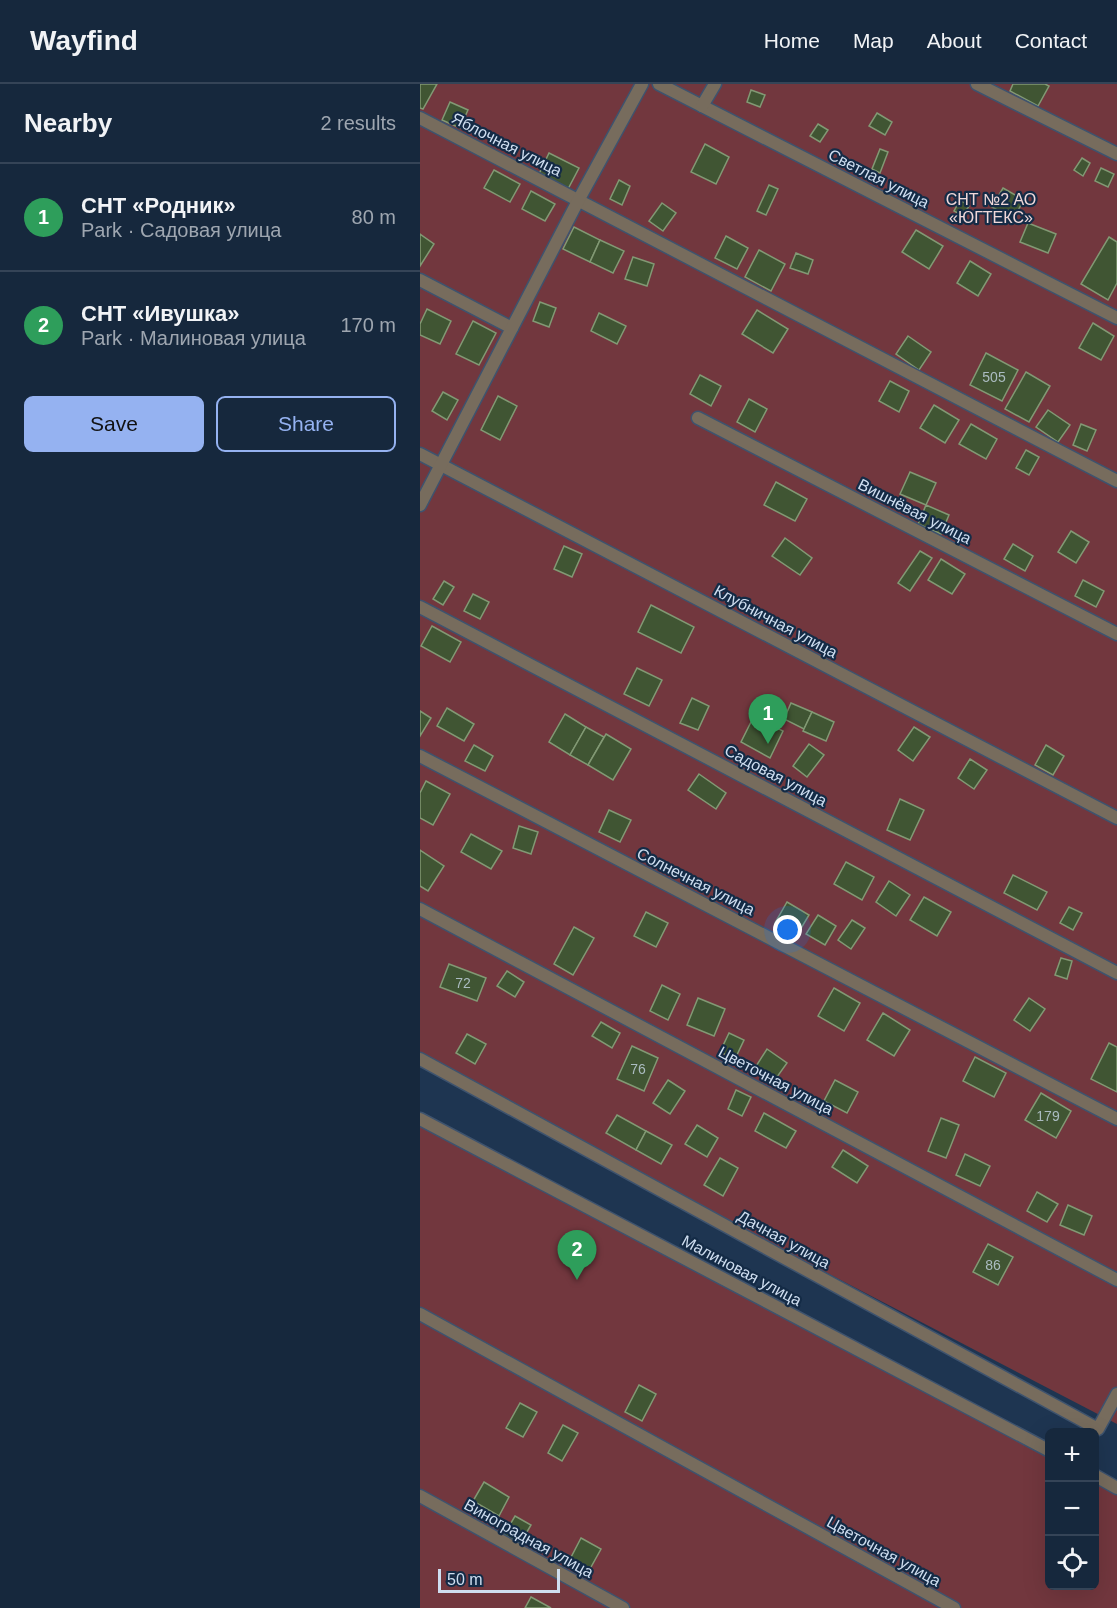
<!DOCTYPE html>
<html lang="en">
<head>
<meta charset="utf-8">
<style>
  :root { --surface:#16283d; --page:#1f3044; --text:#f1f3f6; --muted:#9ea6b0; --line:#354457; --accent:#95b2f1 }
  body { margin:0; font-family:Helvetica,sans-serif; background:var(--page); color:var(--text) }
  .controls { position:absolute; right:18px; bottom:18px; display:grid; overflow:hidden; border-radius:9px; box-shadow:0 6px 24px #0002 }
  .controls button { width:54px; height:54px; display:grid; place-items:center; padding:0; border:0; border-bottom:2px solid var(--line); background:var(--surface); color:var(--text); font:30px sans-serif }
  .scale { position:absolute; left:18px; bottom:15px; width:122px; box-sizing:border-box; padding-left:6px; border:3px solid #cfdef0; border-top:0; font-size:16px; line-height:21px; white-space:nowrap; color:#cfdef0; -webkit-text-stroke:4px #142b46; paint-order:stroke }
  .you { position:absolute; left:368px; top:846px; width:21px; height:21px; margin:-15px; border:4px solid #fff; border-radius:50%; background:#1a73e8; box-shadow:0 0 0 9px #1a73e833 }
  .badge { display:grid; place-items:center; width:39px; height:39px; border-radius:50%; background:var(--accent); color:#fff; font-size:20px; font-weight:700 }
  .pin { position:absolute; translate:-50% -50px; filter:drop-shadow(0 2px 3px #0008) }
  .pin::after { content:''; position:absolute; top:32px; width:21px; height:18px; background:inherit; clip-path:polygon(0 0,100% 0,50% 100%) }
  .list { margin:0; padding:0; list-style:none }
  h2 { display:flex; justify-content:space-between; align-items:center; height:78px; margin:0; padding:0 24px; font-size:26px }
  h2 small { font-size:20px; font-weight:400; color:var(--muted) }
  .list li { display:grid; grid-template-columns:39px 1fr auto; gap:18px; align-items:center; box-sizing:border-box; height:108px; padding:0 24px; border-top:2px solid var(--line) }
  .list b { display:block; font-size:22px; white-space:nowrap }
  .list p { margin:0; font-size:20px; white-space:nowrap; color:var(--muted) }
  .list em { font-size:20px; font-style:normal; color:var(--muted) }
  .actions { display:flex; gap:12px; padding:18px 24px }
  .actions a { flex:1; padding:14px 0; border:2px solid var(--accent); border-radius:9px; text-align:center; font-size:21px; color:var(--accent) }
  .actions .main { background:var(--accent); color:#111 }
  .icon { flex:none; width:33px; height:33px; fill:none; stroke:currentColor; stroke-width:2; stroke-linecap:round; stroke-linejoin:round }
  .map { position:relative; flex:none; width:697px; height:1524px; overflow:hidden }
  header { display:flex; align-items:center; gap:36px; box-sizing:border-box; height:84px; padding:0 30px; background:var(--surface); border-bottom:2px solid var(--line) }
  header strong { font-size:28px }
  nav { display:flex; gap:33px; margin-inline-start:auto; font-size:21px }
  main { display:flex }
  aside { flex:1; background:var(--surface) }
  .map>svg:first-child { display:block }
  .green { fill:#72373e }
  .building { fill:#405533; stroke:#829974; stroke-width:1.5 }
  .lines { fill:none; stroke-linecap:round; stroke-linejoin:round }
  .minor-casing { stroke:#3e536e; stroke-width:15 }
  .minor { stroke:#776c5d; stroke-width:12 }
  .labels { text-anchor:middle; stroke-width:4.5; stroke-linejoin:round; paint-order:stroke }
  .number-label { font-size:14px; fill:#abbcc1 }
  .street-label { font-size:16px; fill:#cfdef0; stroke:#142b46 }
  .park-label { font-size:16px; fill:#f0d8d9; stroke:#142b46 }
</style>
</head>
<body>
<header>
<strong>Wayfind</strong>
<nav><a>Home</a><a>Map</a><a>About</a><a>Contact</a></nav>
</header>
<main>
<aside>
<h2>Nearby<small>2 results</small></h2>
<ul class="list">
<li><span class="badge" style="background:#2e9e5b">1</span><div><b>СНТ «Родник»</b><p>Park · Садовая улица</p></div><em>80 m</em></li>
<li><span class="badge" style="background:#2e9e5b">2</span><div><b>СНТ «Ивушка»</b><p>Park · Малиновая улица</p></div><em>170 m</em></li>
</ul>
<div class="actions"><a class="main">Save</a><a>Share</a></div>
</aside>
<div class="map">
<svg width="697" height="1524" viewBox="0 0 697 1524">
  <rect width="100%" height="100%" fill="#1e3551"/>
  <!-- green -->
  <g class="green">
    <polygon points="0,0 697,0 697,1340 0,977"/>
    <polygon points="0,1029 629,1363 630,1502 674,1502 675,1387 697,1399 697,1524 0,1524"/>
  </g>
  <!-- building -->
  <g class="building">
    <polygon points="0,0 17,0 3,25 0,24"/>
    <polygon points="593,0 625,0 629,2 618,22 590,7"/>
    <polygon points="331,6 345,11 340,23 327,18"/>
    <polygon points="30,18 48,26 40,44 22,36"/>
    <polygon points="457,29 472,38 465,51 449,42"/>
    <polygon points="398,40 408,46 400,58 390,52"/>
    <polygon points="285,60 309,73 296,100 271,88"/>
    <polygon points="460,65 468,68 460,89 452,85"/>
    <polygon points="129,69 159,84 148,105 119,90"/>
    <polygon points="662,74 670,79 663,92 654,86"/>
    <polygon points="681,84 694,90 688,103 675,97"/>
    <polygon points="74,86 100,100 90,118 64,104"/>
    <polygon points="199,96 210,102 202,121 190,115"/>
    <polygon points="349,101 358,105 346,131 337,127"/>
    <polygon points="583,104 604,116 593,135 572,123"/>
    <polygon points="111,107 135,120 125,137 102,125"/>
    <polygon points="540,116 549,122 543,132 534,127"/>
    <polygon points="242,119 256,129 243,147 229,137"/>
    <polygon points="608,139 636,150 628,169 600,158"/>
    <polygon points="154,143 180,156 170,178 143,165"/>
    <polygon points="496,146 523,162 509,185 482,168"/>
    <polygon points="0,150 14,160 0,182"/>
    <polygon points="306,152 328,164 317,185 295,174"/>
    <polygon points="689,153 697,158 697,199 688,216 661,200"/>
    <polygon points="180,156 204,167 193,189 170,178"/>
    <polygon points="339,166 365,180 351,207 325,193"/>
    <polygon points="376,169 393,176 388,190 370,184"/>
    <polygon points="213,173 234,180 227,202 205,195"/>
    <polygon points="550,177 571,190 558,212 537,199"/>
    <polygon points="120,218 136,224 129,243 113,237"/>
    <polygon points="7,225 31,237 20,260 0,251 0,240"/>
    <polygon points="337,226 368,245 353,269 322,250"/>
    <polygon points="179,229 206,242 197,260 171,247"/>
    <polygon points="53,237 76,249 59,281 36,270"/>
    <polygon points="673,239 694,252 681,276 659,264"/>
    <polygon points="488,252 511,268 499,286 476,270"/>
    <polygon points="566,269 598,286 582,317 550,301"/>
    <polygon points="606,288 630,302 609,338 585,325"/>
    <polygon points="280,291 301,302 291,322 270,310"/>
    <polygon points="470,297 489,307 479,328 459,317"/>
    <polygon points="23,308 38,316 27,336 12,327"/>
    <polygon points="78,312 97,322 80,356 61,346"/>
    <polygon points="329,315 347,325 335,348 317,338"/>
    <polygon points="514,321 539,336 525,359 500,344"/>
    <polygon points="628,326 650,341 638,358 616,343"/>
    <polygon points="551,340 577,355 566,375 539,360"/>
    <polygon points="661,340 676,346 667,367 653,361"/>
    <polygon points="606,366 619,373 609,391 596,384"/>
    <polygon points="490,388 516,399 506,421 480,410"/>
    <polygon points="356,398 387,415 375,437 344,421"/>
    <polygon points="506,421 529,431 521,450 498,440"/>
    <polygon points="651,447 669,458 656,479 638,468"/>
    <polygon points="365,454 392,474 380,491 352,472"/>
    <polygon points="593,460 613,472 605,487 584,475"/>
    <polygon points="144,462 162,470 152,493 134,485"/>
    <polygon points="500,467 512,474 490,507 478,499"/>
    <polygon points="521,475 545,490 532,510 508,496"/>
    <polygon points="663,496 684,507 676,523 655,512"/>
    <polygon points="24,497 34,503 23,521 13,515"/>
    <polygon points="53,510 69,518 60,535 44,527"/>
    <polygon points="231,521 274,543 261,569 218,548"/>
    <polygon points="12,542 41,558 30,578 1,562"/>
    <polygon points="217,584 242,596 229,622 204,610"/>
    <polygon points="272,614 289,622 278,646 260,639"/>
    <polygon points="371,619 392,628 384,645 364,635"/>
    <polygon points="27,624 54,640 44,657 17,642"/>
    <polygon points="0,627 11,634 0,652"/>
    <polygon points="392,628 414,638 406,657 383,647"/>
    <polygon points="145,630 166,643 150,671 129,658"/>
    <polygon points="334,632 363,647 350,674 321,658"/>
    <polygon points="166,643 184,653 168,681 150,671"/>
    <polygon points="494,643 510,653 493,677 478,666"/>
    <polygon points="186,650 211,665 193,696 168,681"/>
    <polygon points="389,660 404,671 387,693 373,682"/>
    <polygon points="54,661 73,672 65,687 45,677"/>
    <polygon points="626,661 644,672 633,691 615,681"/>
    <polygon points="550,675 567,686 554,705 538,694"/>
    <polygon points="279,690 306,709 296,725 268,706"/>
    <polygon points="6,697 30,710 13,741 0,734 0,709"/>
    <polygon points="480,715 504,726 490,756 467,746"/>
    <polygon points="189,726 211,736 200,758 179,748"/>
    <polygon points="99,742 118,748 111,770 93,764"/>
    <polygon points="51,750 82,767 71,785 41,768"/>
    <polygon points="0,766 24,782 8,807 0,802"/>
    <polygon points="426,778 454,793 442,816 414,800"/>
    <polygon points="593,791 627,808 617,826 584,809"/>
    <polygon points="469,797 490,811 476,832 456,818"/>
    <polygon points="504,813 531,828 517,852 490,836"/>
    <polygon points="367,818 389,831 377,851 355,839"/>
    <polygon points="649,823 662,829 653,846 640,839"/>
    <polygon points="226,828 248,839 236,863 214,852"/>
    <polygon points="398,831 416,842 405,861 386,850"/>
    <polygon points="432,836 445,844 431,865 418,856"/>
    <polygon points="154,843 174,854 153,891 134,880"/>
    <polygon points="641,874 652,877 647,895 635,891"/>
    <polygon points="29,880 66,894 57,917 20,903"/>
    <polygon points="87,887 104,898 95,913 77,902"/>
    <polygon points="242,901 260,910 248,936 230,927"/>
    <polygon points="414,904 440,919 424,947 398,932"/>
    <polygon points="278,914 305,925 294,952 267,941"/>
    <polygon points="609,914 625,925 610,947 594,936"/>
    <polygon points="463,929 490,946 474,972 447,956"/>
    <polygon points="181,938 200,949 192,964 172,952"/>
    <polygon points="309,949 324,956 315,975 300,968"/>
    <polygon points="47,950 66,960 55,980 36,969"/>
    <polygon points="689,959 697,963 697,1008 671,995"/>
    <polygon points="212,962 238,974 224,1007 197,995"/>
    <polygon points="347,965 367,979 352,1000 333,987"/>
    <polygon points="555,973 586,989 574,1013 543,997"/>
    <polygon points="248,996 265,1007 250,1030 233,1019"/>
    <polygon points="415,996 438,1008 427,1029 404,1017"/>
    <polygon points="316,1006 331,1013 322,1032 308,1025"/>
    <polygon points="621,1009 651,1027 636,1054 605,1036"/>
    <polygon points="344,1029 376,1047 366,1064 335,1047"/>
    <polygon points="197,1031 226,1047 216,1066 186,1049"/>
    <polygon points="521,1034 539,1041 526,1074 508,1067"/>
    <polygon points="277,1041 298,1054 287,1073 265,1060"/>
    <polygon points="226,1047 252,1061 241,1080 216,1066"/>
    <polygon points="423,1066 448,1082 437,1099 412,1083"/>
    <polygon points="545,1070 570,1082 560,1102 536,1091"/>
    <polygon points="300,1074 318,1084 303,1112 284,1101"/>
    <polygon points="617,1108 638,1120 627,1138 607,1127"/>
    <polygon points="648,1121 672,1132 664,1151 640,1141"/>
    <polygon points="568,1160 593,1173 578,1201 553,1188"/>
    <polygon points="219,1301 236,1310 222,1337 205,1328"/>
    <polygon points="100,1319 117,1328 103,1353 86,1344"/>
    <polygon points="143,1341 158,1349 142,1377 128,1369"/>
    <polygon points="64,1398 89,1413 79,1432 53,1417"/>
    <polygon points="95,1432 111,1441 100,1460 84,1451"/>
    <polygon points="161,1454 181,1465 166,1492 147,1481"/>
    <polygon points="111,1513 131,1524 105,1524"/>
  </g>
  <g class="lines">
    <defs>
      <g id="minor">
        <polyline points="239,0 697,234"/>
        <polyline points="557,0 697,70"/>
        <polyline points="282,22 295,0"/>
        <polyline points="0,34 697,397"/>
        <polyline points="0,196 92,244"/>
        <polyline points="278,334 697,550"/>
        <polyline points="0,370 697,734"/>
        <polyline points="0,421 159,115 222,0"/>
        <polyline points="0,523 697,889"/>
        <polyline points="0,672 697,1035"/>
        <polyline points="0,825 697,1196"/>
        <polyline points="0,975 678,1345 697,1310"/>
        <polyline points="0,1035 630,1367"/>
        <polyline points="0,1230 534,1524"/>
        <polyline points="674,1391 697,1404"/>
        <polyline points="0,1412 203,1524"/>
      </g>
    </defs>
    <!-- minor casing -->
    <use href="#minor" class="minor-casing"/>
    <!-- minor -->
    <use href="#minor" class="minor"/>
  </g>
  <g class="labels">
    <!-- number labels -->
    <g class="number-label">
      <text x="574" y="298">505</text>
      <text x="43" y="904">72</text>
      <text x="218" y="990">76</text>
      <text x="628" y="1037">179</text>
      <text x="573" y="1186">86</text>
    </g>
    <!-- street labels -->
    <g class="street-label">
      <text transform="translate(87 60) rotate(27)" y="6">Яблочная улица</text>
      <text transform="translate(459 94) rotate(27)" y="6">Светлая улица</text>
      <text transform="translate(495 427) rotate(27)" y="6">Вишнёвая улица</text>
      <text transform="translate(356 537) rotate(28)" y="6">Клубничная улица</text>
      <text transform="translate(356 691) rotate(28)" y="6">Садовая улица</text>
      <text transform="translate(276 797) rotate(27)" y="6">Солнечная улица</text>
      <text transform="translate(356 996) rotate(28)" y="6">Цветочная улица</text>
      <text transform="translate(364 1155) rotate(29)" y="6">Дачная улица</text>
      <text transform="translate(322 1186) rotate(28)" y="6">Малиновая улица</text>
      <text transform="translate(109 1454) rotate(29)" y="6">Виноградная улица</text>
      <text transform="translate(464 1467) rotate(29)" y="6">Цветочная улица</text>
    </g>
    <!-- park labels -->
    <g class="park-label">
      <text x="571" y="121">СНТ №2 АО<tspan x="571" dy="18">«ЮГТЕКС»</tspan></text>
    </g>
  </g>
</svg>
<div class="controls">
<button>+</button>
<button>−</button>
<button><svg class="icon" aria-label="locate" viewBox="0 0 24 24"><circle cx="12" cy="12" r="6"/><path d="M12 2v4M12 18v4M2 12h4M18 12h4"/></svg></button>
</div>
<div class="scale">50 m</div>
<div class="you"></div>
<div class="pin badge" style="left:348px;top:660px;background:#2e9e5b">1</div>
<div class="pin badge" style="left:157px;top:1196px;background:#2e9e5b">2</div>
</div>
</main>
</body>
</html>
